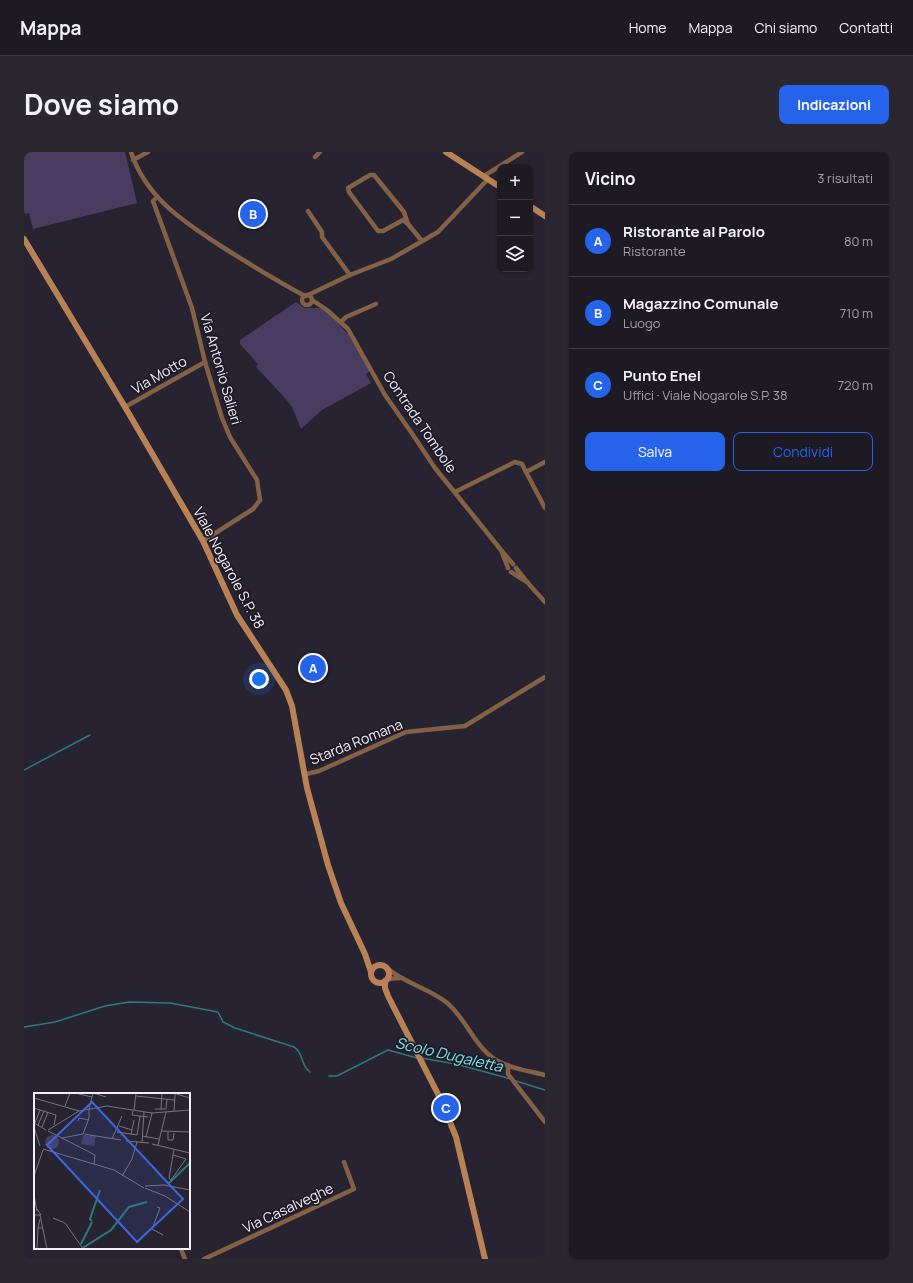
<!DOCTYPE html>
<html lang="it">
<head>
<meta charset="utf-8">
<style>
  :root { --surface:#1d1a24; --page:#2a2731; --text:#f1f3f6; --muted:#a0a1a6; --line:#3b3841; --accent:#2563eb }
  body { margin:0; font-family:Manrope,sans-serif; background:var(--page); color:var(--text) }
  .controls { position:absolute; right:12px; top:12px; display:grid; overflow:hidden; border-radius:8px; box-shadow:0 1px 3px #0004 }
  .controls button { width:36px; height:36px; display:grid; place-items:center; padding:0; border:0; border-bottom:1px solid var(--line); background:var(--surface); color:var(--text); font:20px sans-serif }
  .you { position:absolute; left:235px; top:527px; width:14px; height:14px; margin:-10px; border:3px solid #fff; border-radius:50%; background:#1a73e8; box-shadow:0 0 0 6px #1a73e833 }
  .badge { display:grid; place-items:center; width:26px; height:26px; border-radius:50%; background:var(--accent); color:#fff; font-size:13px; font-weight:700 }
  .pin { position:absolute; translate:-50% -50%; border:2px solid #fff; box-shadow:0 1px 4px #0006 }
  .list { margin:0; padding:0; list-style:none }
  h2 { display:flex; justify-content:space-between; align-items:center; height:52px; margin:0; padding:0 16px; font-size:17px }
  h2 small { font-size:13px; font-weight:400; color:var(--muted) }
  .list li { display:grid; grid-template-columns:26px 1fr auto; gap:12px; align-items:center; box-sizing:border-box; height:72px; padding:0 16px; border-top:1px solid var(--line) }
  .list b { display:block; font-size:15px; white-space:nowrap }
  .list p { margin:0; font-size:13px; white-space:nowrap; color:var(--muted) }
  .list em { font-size:13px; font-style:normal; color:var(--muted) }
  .actions { display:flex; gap:8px; padding:12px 16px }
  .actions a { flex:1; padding:9px 0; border:1px solid var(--accent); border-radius:8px; text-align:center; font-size:14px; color:var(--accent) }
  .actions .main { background:var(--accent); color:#fff }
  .icon { flex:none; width:22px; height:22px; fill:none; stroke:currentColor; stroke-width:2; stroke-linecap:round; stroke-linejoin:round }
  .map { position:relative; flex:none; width:521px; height:1107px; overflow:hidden; border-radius:8px }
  header { display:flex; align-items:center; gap:24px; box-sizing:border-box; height:56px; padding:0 20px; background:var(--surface); border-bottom:1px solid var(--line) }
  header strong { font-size:19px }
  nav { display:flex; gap:22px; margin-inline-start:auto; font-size:14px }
  .intro { display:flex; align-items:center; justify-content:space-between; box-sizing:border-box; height:96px; padding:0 24px }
  h1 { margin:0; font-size:28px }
  .button { padding:10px 18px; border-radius:8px; background:var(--accent); color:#fff; font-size:14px; font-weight:700 }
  main { display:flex; gap:24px; padding:0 24px }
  aside { flex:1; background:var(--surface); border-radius:8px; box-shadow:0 1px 3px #0004 }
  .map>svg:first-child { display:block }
  .green { fill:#483d61 }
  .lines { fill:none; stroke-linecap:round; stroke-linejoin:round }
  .stream { stroke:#2c7a7b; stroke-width:1.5 }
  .street { stroke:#846145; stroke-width:4.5 }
  .secondary { stroke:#b98255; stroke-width:6 }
  .labels { text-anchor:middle; stroke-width:3.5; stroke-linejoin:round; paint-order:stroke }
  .street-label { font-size:14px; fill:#f2f0f9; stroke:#1d1a26 }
  .water-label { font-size:15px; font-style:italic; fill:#71e4e6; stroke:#1d1a26 }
  .inset-river { fill:none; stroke:#2c7a7b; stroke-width:2 }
  .inset-road { fill:none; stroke:#787580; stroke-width:1 }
  .view { fill:#3d66dd; fill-opacity:0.15; stroke:#3d66dd; stroke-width:2 }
  .inset-edge { fill:none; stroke:#f2f0f9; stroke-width:2 }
</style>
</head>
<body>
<header>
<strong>Mappa</strong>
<nav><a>Home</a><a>Mappa</a><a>Chi siamo</a><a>Contatti</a></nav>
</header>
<div class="intro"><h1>Dove siamo</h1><a class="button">Indicazioni</a></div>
<main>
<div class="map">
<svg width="521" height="1107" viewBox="0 0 521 1107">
  <rect width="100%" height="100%" fill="#272330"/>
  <!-- green -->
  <g class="green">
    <polygon points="0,0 101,0 113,51 9,77 5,61 1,62 0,59"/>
    <polygon points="272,150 280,156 297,156 305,162 327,185 346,219 342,222 347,231 298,258 277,277 268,255 261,246 232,215 234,212 216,192 216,188"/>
  </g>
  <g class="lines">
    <!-- stream -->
    <g class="stream">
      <polyline points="0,618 66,583"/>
      <path d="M0,875L31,870L81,854L105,850L146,851L194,860L199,870L211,876L270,895C280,901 276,913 286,920"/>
      <polyline points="397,906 432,912 487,927"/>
      <polyline points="305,924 313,924 364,898 393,906"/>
      <polyline points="492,929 521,938"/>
    </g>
    <!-- street -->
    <g class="street">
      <path d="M107,0C122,46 161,71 200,96C227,113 253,129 281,144"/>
      <polyline points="291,5 296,0"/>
      <polyline points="109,8 124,0"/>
      <polyline points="460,24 498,0"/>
      <polyline points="133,45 129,49 168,156 181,210 198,266 206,285 233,328 236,348 229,357 179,389"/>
      <polyline points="284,59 298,80 298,85 326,123"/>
      <polyline points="384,72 380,60 350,23 346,23 324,36 325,40 354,79 359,79 379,68 384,72 398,89"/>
      <circle cx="283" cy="148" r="5"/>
      <polyline points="282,144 326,123 367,107 414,80 464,27"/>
      <polyline points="288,148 303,158 324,177 361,243 387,280 411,316 477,398"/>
      <polyline points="317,170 322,165 352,152"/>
      <polyline points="101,255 181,210"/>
      <polyline points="502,320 521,356"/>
      <polyline points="431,340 491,310 498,312 502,320 521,310"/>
      <polyline points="484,416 477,398 489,412"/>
      <polyline points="487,420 503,430 492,416"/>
      <polyline points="503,430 521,450"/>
      <polyline points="282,622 295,619 382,580 441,574 521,525"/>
      <path d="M363,816C380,831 404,836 422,850C440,864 447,887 464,902C479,916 502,918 521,923"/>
      <polyline points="363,827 376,826"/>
      <polyline points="484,913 484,922 521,970"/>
      <polyline points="157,1097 161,1107"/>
      <polyline points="180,1107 330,1037 320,1010"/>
    </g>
    <!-- secondary -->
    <g class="secondary">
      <polyline points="422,0 476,35"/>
      <polyline points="506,54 521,64"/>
      <polyline points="0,87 101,255 179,389 213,463 262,538 268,554 283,636 304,713 317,751 341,802 347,820"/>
      <circle cx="356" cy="822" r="9"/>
      <polyline points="361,829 361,836 364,844 417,948 432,985 461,1107"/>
    </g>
  </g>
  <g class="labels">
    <!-- street labels -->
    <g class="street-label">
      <text transform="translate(197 217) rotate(74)" y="5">Via Antonio Salieri</text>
      <text transform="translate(135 223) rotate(-30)" y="5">Via Motto</text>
      <text transform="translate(396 270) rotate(56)" y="5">Contrada Tombole</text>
      <text transform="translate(205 416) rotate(62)" y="5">Viale Nogarole S.P. 38</text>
      <text transform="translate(332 590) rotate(-22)" y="5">Starda Romana</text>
      <text transform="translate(264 1056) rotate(-25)" y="5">Via Casalveghe</text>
    </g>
    <!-- water labels -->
    <g class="water-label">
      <text transform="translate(425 903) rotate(13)" y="5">Scolo Dugaletta</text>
    </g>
  </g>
  <!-- overview -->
  <g transform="translate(10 941)">
    <rect width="156" height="156" fill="#272330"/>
    <path d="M11 49a7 7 0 1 1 14 0a7 7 0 1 1-14 0ZM49,42L62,43L60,53L47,51Z" fill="#483d61"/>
    <path class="inset-river" d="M134,91L156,70M58,128L56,126L66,97M47,151L58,129M47,156L77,137L95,114L113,109"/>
    <path class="inset-road" d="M41,0L58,4M59,0L72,4M139,0L156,5M102,3L140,7M0,5L45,18L73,13L118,20L156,17M31,13L36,0M0,15L6,17L1,30M55,16L59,0M121,16H132L133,6M6,17L22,22L20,32M100,17L102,0M127,17L128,0M99,18L98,22L114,24M140,18L141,1M44,28L45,25L55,27M0,30L12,37M4,32L10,18M85,33L98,37M0,34L6,53M8,34L14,19M14,37L45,18M14,38L28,45L49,41M128,38L156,39M83,39L103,42L106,23M134,39V47H139L140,40M49,41L55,25V16M50,41L87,47M97,41L100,27M108,43L125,46M112,44L118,20M28,45L61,62L60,71M78,46L88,23M92,48L115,50M108,50L110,19M118,51L156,60M124,52L132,19M9,56L80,77L110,95M139,62L152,66L137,87L135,85L139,62L140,57M0,83L9,57M88,83L98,66L103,49M111,93L130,92L156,97M111,95L131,103L156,119M0,102L3,118M123,114L126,115L118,136L129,142M0,122H7L3,116M6,122L13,156M19,125L31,130L48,154M6,126L4,135H8M3,156L4,135"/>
    <path class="view" d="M58,9L149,106L103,149L13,52Z"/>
    <rect width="156" height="156" class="inset-edge"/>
  </g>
</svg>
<div class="controls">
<button>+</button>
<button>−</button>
<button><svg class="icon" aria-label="layers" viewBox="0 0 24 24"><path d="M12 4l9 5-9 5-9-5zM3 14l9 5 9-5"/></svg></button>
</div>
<div class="you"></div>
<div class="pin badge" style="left:289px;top:516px">A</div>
<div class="pin badge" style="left:229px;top:62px">B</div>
<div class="pin badge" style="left:422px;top:956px">C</div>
</div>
<aside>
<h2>Vicino<small>3 risultati</small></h2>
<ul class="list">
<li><span class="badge">A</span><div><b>Ristorante al Parolo</b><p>Ristorante</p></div><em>80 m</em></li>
<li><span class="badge">B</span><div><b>Magazzino Comunale</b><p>Luogo</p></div><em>710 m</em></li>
<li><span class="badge">C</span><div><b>Punto Enel</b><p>Uffici · Viale Nogarole S.P. 38</p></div><em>720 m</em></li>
</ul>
<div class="actions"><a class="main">Salva</a><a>Condividi</a></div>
</aside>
</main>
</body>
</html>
